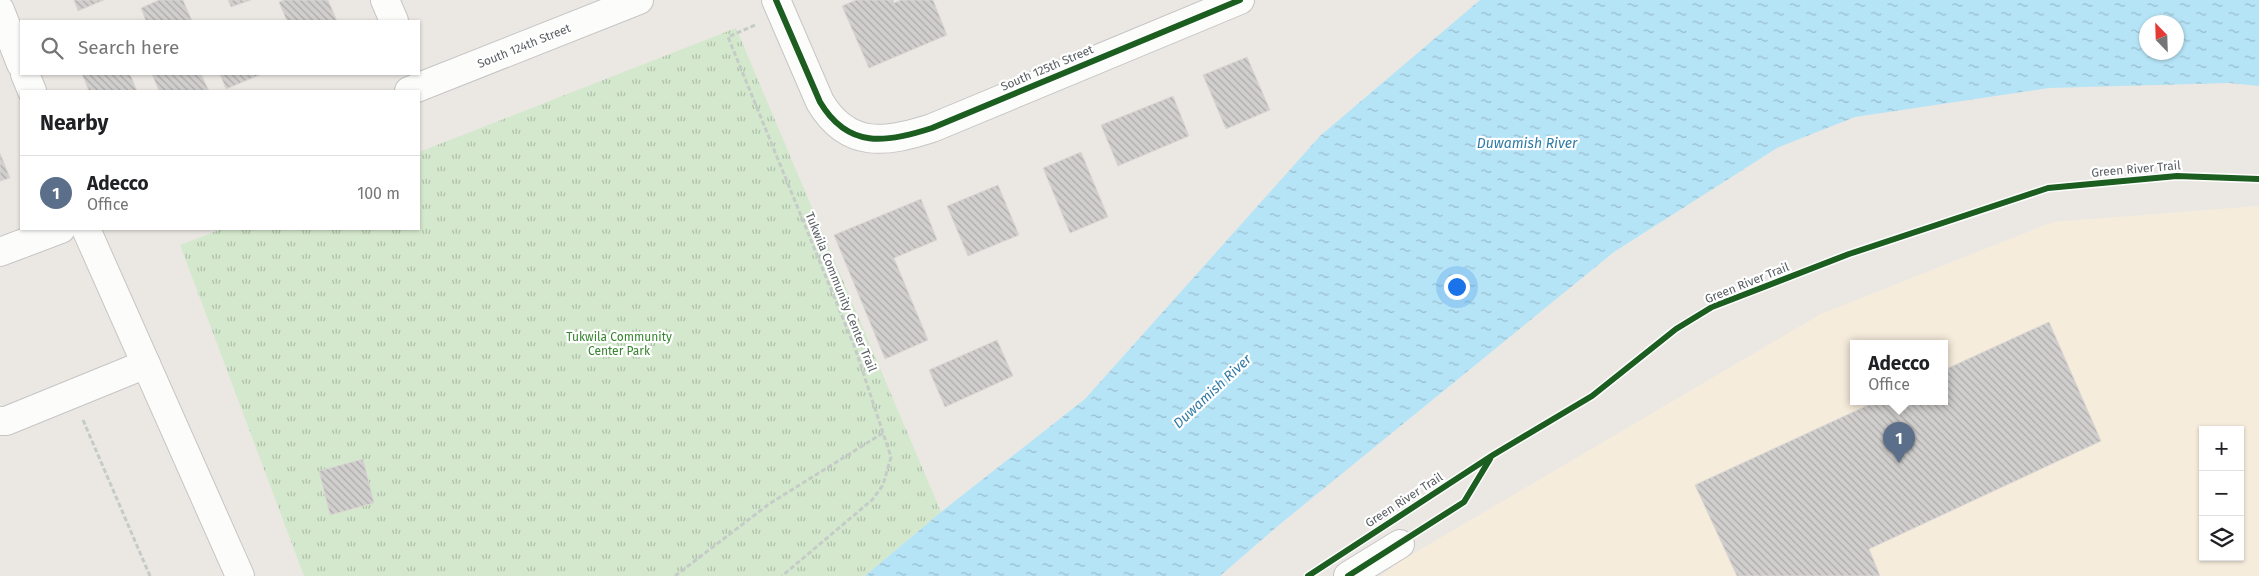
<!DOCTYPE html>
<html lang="en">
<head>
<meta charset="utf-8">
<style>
  :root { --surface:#fff; --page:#f6f6f6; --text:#202124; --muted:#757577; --line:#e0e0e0; --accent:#1a73e8 }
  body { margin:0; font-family:"Fira Sans",sans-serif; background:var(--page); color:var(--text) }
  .controls { position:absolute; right:15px; bottom:15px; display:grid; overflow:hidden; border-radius:0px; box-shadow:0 1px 4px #0004 }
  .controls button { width:45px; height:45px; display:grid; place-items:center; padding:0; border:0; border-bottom:1px solid var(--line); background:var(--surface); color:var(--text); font:25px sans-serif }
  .compass { position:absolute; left:2139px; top:15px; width:45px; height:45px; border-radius:50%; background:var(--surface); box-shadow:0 1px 4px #0004; rotate:337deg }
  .you { position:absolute; left:1456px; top:286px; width:18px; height:18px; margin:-12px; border:4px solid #fff; border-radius:50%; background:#1a73e8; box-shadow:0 0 0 8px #1a73e833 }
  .badge { display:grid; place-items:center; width:32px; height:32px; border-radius:50%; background:var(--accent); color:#fff; font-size:16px; font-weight:700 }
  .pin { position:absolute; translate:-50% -41px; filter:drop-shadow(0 1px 2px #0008) }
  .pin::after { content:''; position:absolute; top:26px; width:18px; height:15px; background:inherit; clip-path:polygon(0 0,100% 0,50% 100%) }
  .popup { position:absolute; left:1850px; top:340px; width:98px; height:65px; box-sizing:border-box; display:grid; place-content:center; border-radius:0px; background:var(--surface); filter:drop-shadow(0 1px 4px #0005); font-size:16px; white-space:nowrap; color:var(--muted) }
  .popup b { font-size:19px; color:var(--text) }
  .popup::after { content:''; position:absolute; left:50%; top:100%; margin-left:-10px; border:10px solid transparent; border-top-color:var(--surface) }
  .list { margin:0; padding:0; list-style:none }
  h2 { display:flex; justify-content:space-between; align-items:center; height:65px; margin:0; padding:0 20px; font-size:21px }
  h2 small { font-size:16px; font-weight:400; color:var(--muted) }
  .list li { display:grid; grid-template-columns:32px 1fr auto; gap:15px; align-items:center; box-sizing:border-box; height:75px; padding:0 20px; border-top:1px solid var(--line) }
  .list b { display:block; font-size:19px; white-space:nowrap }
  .list p { margin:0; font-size:16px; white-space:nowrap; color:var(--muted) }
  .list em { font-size:16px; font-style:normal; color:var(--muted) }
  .icon { flex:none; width:28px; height:28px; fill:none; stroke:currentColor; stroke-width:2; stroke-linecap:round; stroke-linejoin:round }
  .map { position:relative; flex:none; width:2259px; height:576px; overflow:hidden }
  .search { position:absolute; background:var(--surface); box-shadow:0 1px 4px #0004; left:20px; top:20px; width:400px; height:55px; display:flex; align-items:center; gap:12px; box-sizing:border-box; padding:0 18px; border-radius:0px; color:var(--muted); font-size:19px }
  .panel { position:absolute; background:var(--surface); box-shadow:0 1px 4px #0004; left:20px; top:90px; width:400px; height:140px; border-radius:0px }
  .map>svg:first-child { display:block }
  .commercial { fill:#f6ecdc; fill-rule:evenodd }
  .park { fill:url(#park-tufts) }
  .water { fill:url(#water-ripples); fill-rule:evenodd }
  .building { fill:url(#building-back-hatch); stroke:#dad7d4 }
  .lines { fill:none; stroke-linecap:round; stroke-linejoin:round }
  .minor-casing { stroke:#c6c5c5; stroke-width:30 }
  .path { stroke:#c5ccc8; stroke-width:3; stroke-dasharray:5 2.5; stroke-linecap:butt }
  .minor { stroke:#fcfcfb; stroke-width:28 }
  .cycleway-casing { stroke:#fff; stroke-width:9 }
  .cycleway { stroke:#1b5e20; stroke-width:6 }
  .labels { text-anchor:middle; stroke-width:4.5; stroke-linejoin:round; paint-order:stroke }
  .street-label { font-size:12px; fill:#595f63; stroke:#fff }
  .park-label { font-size:12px; fill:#36862e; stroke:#fff }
  .water-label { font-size:14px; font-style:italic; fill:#317ba6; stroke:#fff }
</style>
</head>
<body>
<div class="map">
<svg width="2259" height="576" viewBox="0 0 2259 576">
  <defs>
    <pattern id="park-tufts" width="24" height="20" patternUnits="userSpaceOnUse" patternTransform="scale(1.25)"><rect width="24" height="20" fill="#d4e8cd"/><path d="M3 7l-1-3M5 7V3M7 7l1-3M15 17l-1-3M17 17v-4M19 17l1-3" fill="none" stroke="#afbfaa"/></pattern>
    <pattern id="water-ripples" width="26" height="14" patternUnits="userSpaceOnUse" patternTransform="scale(1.25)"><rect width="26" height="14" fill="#b6e4f7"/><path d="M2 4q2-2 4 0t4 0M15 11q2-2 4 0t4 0" fill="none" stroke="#97bccc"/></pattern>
    <pattern id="building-back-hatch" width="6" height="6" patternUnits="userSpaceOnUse" patternTransform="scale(1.25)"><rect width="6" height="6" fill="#d1cfcd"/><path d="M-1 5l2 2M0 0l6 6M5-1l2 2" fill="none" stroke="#adabaa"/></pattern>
  </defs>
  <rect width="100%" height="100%" fill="#ebe8e4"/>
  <!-- commercial -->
  <path class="commercial" d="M2259,206V576H1381L1401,561L1821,314L2053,222ZM1854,344H1944V402H1854ZM2203,430H2240V557H2203Z"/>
  <!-- park -->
  <polygon class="park" points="736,28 941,512 865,576 304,576 180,245 222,229 419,229 419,152"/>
  <!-- water -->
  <path class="water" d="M1480,0H2259V86L2229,83L2049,88L1855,117L1777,148L1614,252L1279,525L1220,576H865L941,512L1085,399L1320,136ZM2146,22H2176V52H2146Z"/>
  <!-- building -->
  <g class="building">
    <polygon points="74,0 104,0 78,11"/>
    <polygon points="159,0 183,0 192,21 146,21 141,8"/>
    <polygon points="228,0 251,0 231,7"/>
    <polygon points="284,0 328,0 337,21 287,21 279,2"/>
    <polygon points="856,0 893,0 894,3 901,0 933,0 947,35 869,68 842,6"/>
    <polygon points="1247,57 1270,110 1226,129 1203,75"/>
    <polygon points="82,74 130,74 137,91 89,91"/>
    <polygon points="152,74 201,74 209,91 159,91"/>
    <polygon points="220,74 262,74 226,89"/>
    <polygon points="1173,96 1189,136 1118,166 1101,125"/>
    <polygon points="1081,152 1108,217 1070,233 1043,168"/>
    <polygon points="0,153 10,178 0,181"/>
    <polygon points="998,185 1019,235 968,256 947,206"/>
    <polygon points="921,199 937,240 894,258 928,340 885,359 834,235"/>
    <polygon points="2049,322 2101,441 1869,549 1880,576 1737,576 1695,485 1875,402 1944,402 1944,370"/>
    <polygon points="997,340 1013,376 945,407 929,370"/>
    <polygon points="363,459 374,503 330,515 319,471"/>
  </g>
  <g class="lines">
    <defs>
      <g id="minor">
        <polyline points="385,0 394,21"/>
        <path d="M776,0L820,102C848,149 886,143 932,128L1240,0"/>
        <polyline points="0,10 21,64"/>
        <polyline points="25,74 32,91"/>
        <polyline points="409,91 639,0"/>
        <polyline points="86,229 240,576"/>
        <polyline points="0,252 61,229"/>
        <polyline points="0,421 6,421 146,364"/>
        <polyline points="1348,576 1400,544"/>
      </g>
    </defs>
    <!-- minor casing -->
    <use href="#minor" class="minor-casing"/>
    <!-- path -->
    <g class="path">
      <polyline points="755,25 728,37 855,348 891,457 883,485 872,500 782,576"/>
      <polyline points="83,420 150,576"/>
      <polyline points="675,576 769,504 883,433"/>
    </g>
    <!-- minor -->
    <use href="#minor" class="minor"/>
    <defs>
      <g id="cycleway">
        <path d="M776,0L820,102C848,149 886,143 932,128L1240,0"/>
        <polyline points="1308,576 1493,455 1592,396 1676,329 1712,307 1849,254 2048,188 2177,176 2259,179"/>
        <polyline points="1348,576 1464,502 1490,459"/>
      </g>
    </defs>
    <!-- cycleway casing -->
    <use href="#cycleway" class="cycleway-casing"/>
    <!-- cycleway -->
    <use href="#cycleway" class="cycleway"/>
  </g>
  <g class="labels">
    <!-- street labels -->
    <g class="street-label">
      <text transform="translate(524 46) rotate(-22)" y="4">South 124th Street</text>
      <text transform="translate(1047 68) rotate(-23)" y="4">South 125th Street</text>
      <text transform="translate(2136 169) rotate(-5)" y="4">Green River Trail</text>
      <text transform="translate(1747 283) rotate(-22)" y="4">Green River Trail</text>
      <text transform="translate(841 292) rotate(68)" y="4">Tukwila Community Center Trail</text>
      <text transform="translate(1404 500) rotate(-33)" y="4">Green River Trail</text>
    </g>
    <!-- park labels -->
    <g class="park-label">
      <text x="619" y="341">Tukwila Community<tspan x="619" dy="14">Center Park</tspan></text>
    </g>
    <!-- water labels -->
    <g class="water-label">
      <text x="1527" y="148">Duwamish River</text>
      <text transform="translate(1212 391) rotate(-43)" y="5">Duwamish River</text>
    </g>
  </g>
</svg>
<div class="controls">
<button>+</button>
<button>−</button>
<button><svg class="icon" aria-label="layers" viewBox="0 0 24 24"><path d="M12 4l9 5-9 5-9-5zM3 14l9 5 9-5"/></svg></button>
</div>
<svg class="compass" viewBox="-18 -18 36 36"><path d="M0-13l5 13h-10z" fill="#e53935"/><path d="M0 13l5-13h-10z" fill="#757577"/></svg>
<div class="you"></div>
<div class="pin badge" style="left:1899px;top:463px;background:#5c6f8a">1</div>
<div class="popup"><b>Adecco</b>Office</div>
<div class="search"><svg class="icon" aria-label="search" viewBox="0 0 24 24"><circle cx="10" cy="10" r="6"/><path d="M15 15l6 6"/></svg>Search here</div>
<section class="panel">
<h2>Nearby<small></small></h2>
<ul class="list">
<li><span class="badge" style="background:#5c6f8a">1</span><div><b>Adecco</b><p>Office</p></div><em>100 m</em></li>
</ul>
</section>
</div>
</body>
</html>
